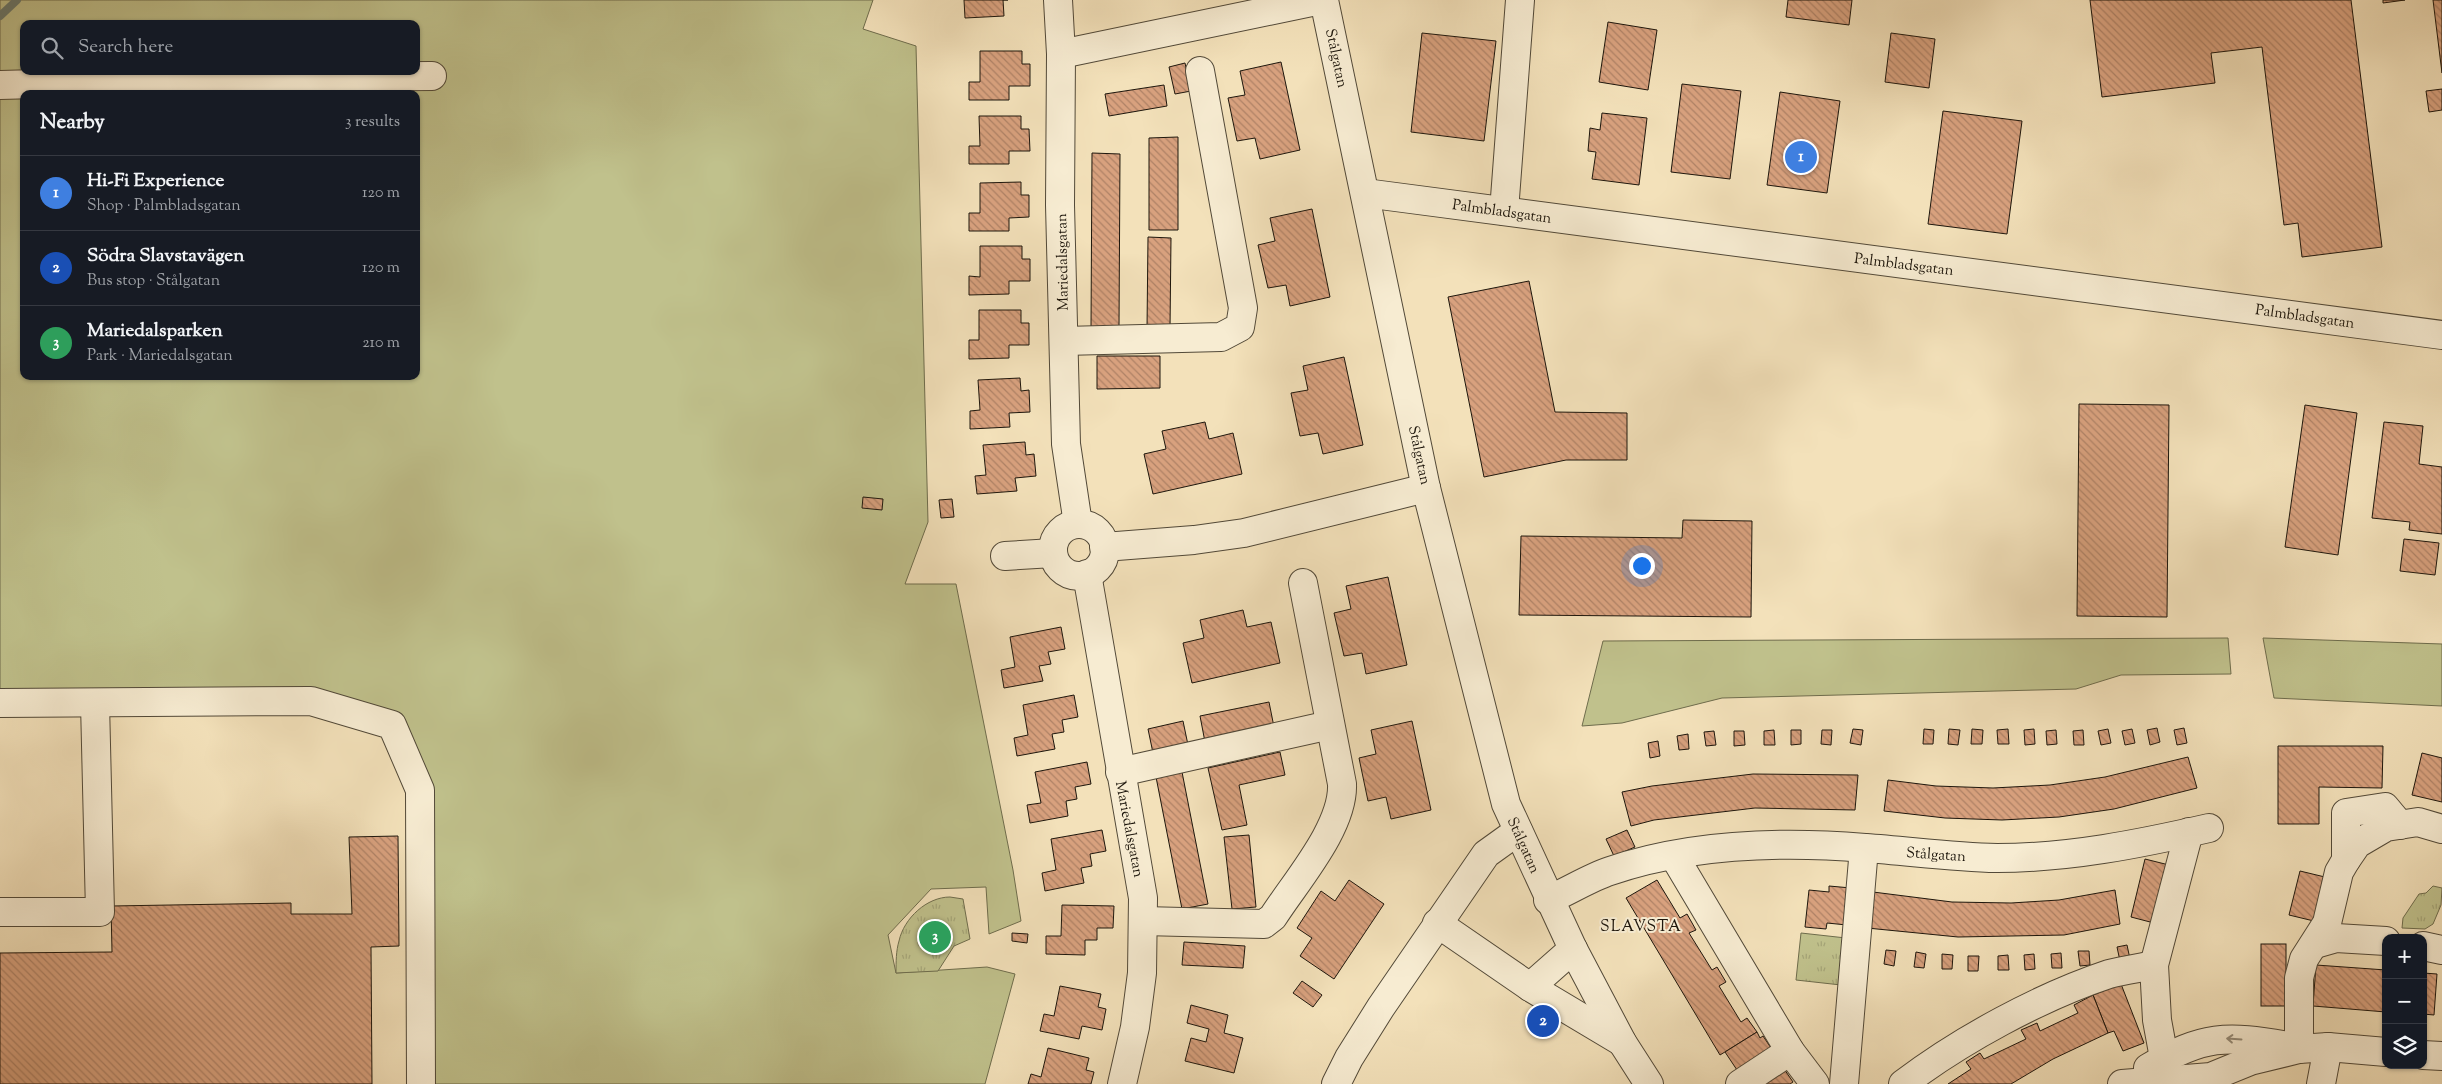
<!DOCTYPE html>
<html lang="en">
<head>
<meta charset="utf-8">
<style>
  :root { --surface:#171b24; --page:#20242c; --text:#f1f3f6; --muted:#9ea1a6; --line:#363941; --accent:#1a73e8 }
  body { margin:0; font-family:"Sorts Mill Goudy",serif; background:var(--page); color:var(--text) }
  .controls { position:absolute; right:15px; bottom:15px; display:grid; overflow:hidden; border-radius:10px; box-shadow:0 1px 4px #0004 }
  .controls button { width:45px; height:45px; display:grid; place-items:center; padding:0; border:0; border-bottom:1px solid var(--line); background:var(--surface); color:var(--text); font:25px sans-serif }
  .you { position:absolute; left:1641px; top:565px; width:18px; height:18px; margin:-12px; border:4px solid #fff; border-radius:50%; background:#1a73e8; box-shadow:0 0 0 8px #1a73e833 }
  .badge { display:grid; place-items:center; width:32px; height:32px; border-radius:50%; background:var(--accent); color:#fff; font-size:16px; font-weight:700 }
  .pin { position:absolute; translate:-50% -50%; border:2px solid #fff; box-shadow:0 1px 5px #0006 }
  .list { margin:0; padding:0; list-style:none }
  h2 { display:flex; justify-content:space-between; align-items:center; height:65px; margin:0; padding:0 20px; font-size:21px }
  h2 small { font-size:16px; font-weight:400; color:var(--muted) }
  .list li { display:grid; grid-template-columns:32px 1fr auto; gap:15px; align-items:center; box-sizing:border-box; height:75px; padding:0 20px; border-top:1px solid var(--line) }
  .list b { display:block; font-size:19px; white-space:nowrap }
  .list p { margin:0; font-size:16px; white-space:nowrap; color:var(--muted) }
  .list em { font-size:16px; font-style:normal; color:var(--muted) }
  .icon { flex:none; width:28px; height:28px; fill:none; stroke:currentColor; stroke-width:2; stroke-linecap:round; stroke-linejoin:round }
  .map { position:relative; flex:none; width:2442px; height:1084px; overflow:hidden }
  .search { position:absolute; background:var(--surface); box-shadow:0 1px 4px #0004; left:20px; top:20px; width:400px; height:55px; display:flex; align-items:center; gap:12px; box-sizing:border-box; padding:0 18px; border-radius:10px; color:var(--muted); font-size:19px }
  .panel { position:absolute; background:var(--surface); box-shadow:0 1px 4px #0004; left:20px; top:90px; width:400px; height:290px; border-radius:10px }
  .map>svg:first-child { display:block }
  .grass { fill:#c0c18c; stroke:#6e6c4c; fill-rule:evenodd }
  .park { fill:url(#park-tufts); stroke:#6e6c4c }
  .lines { fill:none; stroke-linecap:round; stroke-linejoin:round }
  .stream { stroke:#697a70; stroke-width:8 }
  .building { fill:url(#building-back-hatch); stroke:#1d160c }
  .minor-casing { stroke:#524938; stroke-width:30 }
  .minor { stroke:#f7ecd2; stroke-width:28 }
  .oneway { stroke:#958c79 }
  .labels { text-anchor:middle; stroke-width:4; stroke-linejoin:round; paint-order:stroke }
  .street-label { font-size:15px; fill:#1d160c; stroke:#f7ecd2 }
  .neighbourhood-label { font-size:16px; letter-spacing:1px; fill:#1d160c; stroke:#f7ecd2 }
</style>
</head>
<body>
<div class="map">
<svg width="2442" height="1084" viewBox="0 0 2442 1084">
  <defs>
    <pattern id="park-tufts" width="24" height="20" patternUnits="userSpaceOnUse" patternTransform="scale(1.25)"><rect width="24" height="20" fill="#c0c18c"/><path d="M3 7l-1-3M5 7V3M7 7l1-3M15 17l-1-3M17 17v-4M19 17l1-3" fill="none" stroke="#a5a578"/></pattern>
    <pattern id="building-back-hatch" width="6" height="6" patternUnits="userSpaceOnUse" patternTransform="scale(1.25)"><rect width="6" height="6" fill="#d8a17e"/><path d="M-1 5l2 2M0 0l6 6M5-1l2 2" fill="none" stroke="#af8266"/></pattern>
  </defs>
  <rect width="100%" height="100%" fill="#f3e1ba"/>
  <filter id="stains"><feTurbulence type="fractalNoise" baseFrequency=".004" numOctaves="4"/><feColorMatrix values="0 0 0 0 .2 0 0 0 0 .09 0 0 0 0 .02 0 0 0 .5 -.17"/></filter>
  <radialGradient id="worn" r=".72"><stop offset=".6" stop-color="#630" stop-opacity="0"/><stop offset="1" stop-color="#630" stop-opacity=".3"/></radialGradient>
  <!-- grass -->
  <g class="grass">
    <path d="M0,0H873L863,29L916,46L928,522L905,584H956L1013,870L1021,921L989,934L986,887L931,889L888,935L896,973L987,967L1015,974L985,1084H421L420,790L398,740L311,701L0,703ZM24,24H416V71H24ZM24,94H416V376H24Z"/>
    <polygon points="2228,638 2231,674 2121,675 2076,689 1722,698 1622,723 1582,726 1603,641"/>
    <polygon points="2263,638 2442,644 2442,706 2274,698"/>
  </g>
  <!-- park -->
  <g class="park">
    <polygon points="2433,886 2442,888 2441,905 2433,924 2425,929 2402,928 2403,918 2419,894 2426,893"/>
    <path d="M950,897L963,899L970,939L954,946L938,971L896,973C896,962 896,951 899,941C904,918 927,897 950,897Z"/>
    <polygon points="1801,933 1846,938 1841,985 1796,980"/>
  </g>
  <g class="lines">
    <!-- stream -->
    <polyline class="stream" points="0,16 17,0"/>
  </g>
  <!-- building -->
  <g class="building">
    <polygon points="964,0 1008,0 1003,0 1004,16 965,18"/>
    <polygon points="1788,0 1852,0 1849,25 1786,17"/>
    <polygon points="2090,0 2351,0 2382,247 2302,257 2298,223 2284,225 2262,47 2211,53 2215,83 2102,97"/>
    <polygon points="2383,0 2405,0 2383,3"/>
    <polygon points="2433,0 2442,0 2442,73"/>
    <polygon points="1608,22 1657,30 1648,90 1599,82"/>
    <polygon points="1422,33 1496,41 1484,141 1411,132"/>
    <polygon points="1891,33 1935,39 1929,88 1885,82"/>
    <polygon points="980,51 1022,51 1022,64 1030,64 1030,86 1009,86 1009,100 969,100 969,82 980,82"/>
    <polygon points="1281,62 1300,150 1260,159 1255,138 1237,141 1228,98 1245,95 1240,71"/>
    <polygon points="1185,63 1191,91 1175,94 1169,67"/>
    <polygon points="1682,84 1741,91 1730,179 1671,172"/>
    <polygon points="1164,85 1167,106 1109,116 1105,94"/>
    <polygon points="2442,89 2442,110 2429,112 2426,91"/>
    <polygon points="1780,92 1840,101 1827,193 1767,185"/>
    <polygon points="1943,111 2022,121 2007,234 1928,224"/>
    <polygon points="1602,113 1647,118 1639,185 1592,179 1596,152 1588,151 1590,128 1600,130"/>
    <polygon points="979,116 1021,116 1021,129 1029,129 1030,151 1009,151 1009,164 969,164 969,146 980,146"/>
    <polygon points="1178,137 1178,230 1149,230 1149,138"/>
    <polygon points="1092,153 1120,154 1119,328 1091,328"/>
    <polygon points="1021,182 1021,195 1029,195 1029,217 1009,218 1009,231 969,231 969,213 980,213 980,183"/>
    <polygon points="1312,209 1330,297 1290,306 1286,285 1268,288 1258,245 1275,241 1270,218"/>
    <polygon points="1148,237 1171,238 1170,329 1147,329"/>
    <polygon points="980,246 1022,246 1022,259 1030,259 1030,281 1009,281 1009,294 969,295 969,276 980,277"/>
    <polygon points="1529,281 1555,412 1627,413 1627,460 1566,460 1484,477 1448,297"/>
    <polygon points="979,310 1021,310 1021,323 1029,323 1029,345 1009,345 1009,358 969,359 969,340 979,340"/>
    <polygon points="1097,356 1160,356 1160,388 1097,389"/>
    <polygon points="1344,357 1363,445 1323,454 1318,433 1300,436 1291,393 1308,390 1303,366"/>
    <polygon points="1020,378 1021,391 1029,390 1030,412 1009,413 1010,427 970,429 970,411 980,410 978,380"/>
    <polygon points="2079,404 2169,405 2167,617 2077,616"/>
    <polygon points="2305,405 2357,413 2338,555 2285,547"/>
    <polygon points="1205,422 1209,439 1233,433 1242,474 1153,494 1144,454 1166,449 1162,431"/>
    <polygon points="2384,422 2423,426 2419,464 2442,467 2442,534 2409,530 2410,522 2372,518"/>
    <polygon points="1025,442 1026,455 1034,454 1036,476 1015,478 1017,491 977,494 975,476 986,475 983,445"/>
    <polygon points="863,497 883,499 882,510 862,508"/>
    <polygon points="952,499 954,517 941,518 939,500"/>
    <polygon points="1683,520 1752,521 1751,617 1519,615 1521,536 1682,538"/>
    <polygon points="2404,539 2439,543 2435,575 2400,571"/>
    <polygon points="1388,577 1407,665 1366,674 1362,653 1344,656 1334,613 1351,609 1346,586"/>
    <polygon points="1243,610 1247,627 1271,622 1280,663 1192,683 1183,643 1204,638 1200,620"/>
    <polygon points="1061,627 1065,649 1048,652 1051,664 1039,666 1043,681 1004,688 1001,670 1015,667 1010,637"/>
    <polygon points="1074,695 1078,717 1062,720 1064,732 1052,734 1055,749 1017,756 1014,738 1028,735 1023,705"/>
    <polygon points="1269,702 1274,727 1205,742 1200,716"/>
    <polygon points="1183,721 1188,745 1153,753 1148,729"/>
    <polygon points="1412,721 1431,810 1391,819 1386,797 1368,801 1359,758 1376,754 1371,730"/>
    <polygon points="2157,728 2160,742 2150,745 2147,730"/>
    <polygon points="2184,728 2187,743 2177,745 2174,730"/>
    <polygon points="1853,729 1863,730 1861,745 1850,743"/>
    <polygon points="1924,729 1934,730 1933,744 1923,744"/>
    <polygon points="1949,729 1960,730 1958,745 1948,744"/>
    <polygon points="1972,729 1983,730 1982,744 1971,744"/>
    <polygon points="2008,729 2009,744 1998,744 1997,730"/>
    <polygon points="2034,729 2035,744 2025,745 2024,730"/>
    <polygon points="2108,729 2111,743 2101,745 2098,731"/>
    <polygon points="2132,729 2135,743 2125,745 2122,731"/>
    <polygon points="1774,730 1775,745 1764,745 1764,731"/>
    <polygon points="1791,730 1801,730 1801,744 1791,745"/>
    <polygon points="1822,730 1832,730 1831,745 1821,744"/>
    <polygon points="2056,730 2057,744 2047,745 2046,731"/>
    <polygon points="2083,730 2084,745 2074,745 2073,731"/>
    <polygon points="1714,731 1716,745 1706,746 1704,732"/>
    <polygon points="1734,731 1744,731 1745,745 1734,746"/>
    <polygon points="1688,734 1689,749 1679,750 1677,736"/>
    <polygon points="1658,741 1660,756 1650,758 1648,743"/>
    <polygon points="2278,746 2383,746 2382,788 2319,787 2319,824 2278,824"/>
    <polygon points="1280,752 1285,775 1239,785 1247,825 1222,830 1208,768"/>
    <polygon points="2422,753 2442,758 2442,802 2412,795"/>
    <polygon points="2188,757 2197,788 2114,809 2059,817 2002,820 1945,818 1884,811 1888,780 1936,786 1993,788 2050,785 2105,777"/>
    <polygon points="1087,762 1091,784 1075,787 1077,799 1066,801 1068,816 1030,823 1027,805 1041,803 1035,772"/>
    <polygon points="1182,772 1208,904 1182,909 1156,777"/>
    <polygon points="1753,774 1858,775 1855,810 1755,808 1654,820 1631,826 1622,792 1652,786"/>
    <polygon points="1102,830 1106,851 1090,854 1092,866 1081,868 1084,883 1045,891 1042,873 1056,870 1051,839"/>
    <polygon points="1627,830 1635,847 1614,856 1606,839"/>
    <polygon points="1249,835 1256,907 1232,909 1224,837"/>
    <polygon points="398,836 399,946 371,947 372,1084 0,1084 0,953 112,952 111,906 291,903 291,914 352,914 349,837"/>
    <polygon points="2145,859 2169,865 2154,923 2131,917"/>
    <polygon points="2300,871 2329,878 2318,922 2289,915"/>
    <polygon points="1349,880 1384,904 1334,979 1300,956 1312,938 1297,928 1321,891 1335,901"/>
    <polygon points="1657,880 1680,918 1687,914 1696,930 1689,933 1712,970 1717,967 1726,982 1719,986 1741,1022 1747,1018 1757,1032 1720,1055 1626,898"/>
    <polygon points="1829,886 1851,888 1847,925 1827,923 1826,929 1805,927 1809,890 1829,892"/>
    <polygon points="2115,890 2120,924 2064,935 1958,937 1867,928 1873,892 1952,902 2011,903 2059,900"/>
    <polygon points="1062,905 1114,906 1113,928 1097,928 1097,940 1085,940 1085,955 1046,954 1046,936 1061,936"/>
    <polygon points="1012,933 1028,934 1027,943 1012,941"/>
    <polygon points="1184,942 1245,946 1243,968 1182,965"/>
    <rect x="2261" y="944" width="25" height="62"/>
    <polygon points="2127,945 2130,959 2120,961 2117,947"/>
    <polygon points="1886,950 1896,951 1894,966 1884,964"/>
    <polygon points="2078,951 2089,951 2090,965 2080,966"/>
    <polygon points="1916,952 1926,954 1924,968 1914,967"/>
    <polygon points="2061,953 2062,968 2052,968 2051,954"/>
    <polygon points="1942,954 1953,955 1952,969 1942,969"/>
    <polygon points="2034,954 2035,969 2025,970 2024,955"/>
    <polygon points="2008,955 2009,970 1998,970 1998,956"/>
    <polygon points="1968,956 1979,956 1978,971 1968,971"/>
    <polygon points="2316,965 2386,970 2386,1012 2313,1006"/>
    <polygon points="2423,973 2437,974 2434,1015 2423,1014"/>
    <polygon points="1302,981 1322,995 1313,1007 1293,993"/>
    <polygon points="2121,984 2144,1043 2123,1051 2114,1031 2108,1033 2093,995"/>
    <polygon points="1060,986 1101,994 1098,1007 1106,1009 1102,1030 1082,1026 1079,1039 1040,1031 1044,1014 1054,1016"/>
    <polygon points="2093,995 2108,1033 2053,1059 2011,1084 1948,1084 1971,1069 1966,1062 1980,1053 1984,1059 2026,1039 2021,1030 2037,1023 2040,1031 2078,1013 2074,1005"/>
    <polygon points="1191,1005 1228,1015 1224,1033 1243,1038 1234,1073 1185,1061 1191,1038 1206,1042 1209,1029 1187,1023"/>
    <polygon points="1757,1032 1760,1038 1763,1036 1775,1054 1741,1076 1725,1052"/>
    <polygon points="1048,1048 1089,1058 1086,1070 1094,1072 1091,1084 1028,1084 1031,1074 1041,1077"/>
    <polygon points="1780,1063 1793,1082 1790,1084 1751,1084"/>
  </g>
  <g class="lines">
    <defs>
      <g id="minor">
        <polyline points="1058,0 1061,54 1060,205 1066,444 1078,524"/>
        <polyline points="1324,0 1426,488 1506,804 1573,949 1622,1042 1649,1084"/>
        <polyline points="1061,54 1321,0"/>
        <polyline points="0,85 294,77 432,76"/>
        <polyline points="1365,193 2442,335"/>
        <polyline points="1504,211 1520,0"/>
        <polyline points="1064,341 1221,337 1240,327 1243,308 1200,71"/>
        <circle cx="1079" cy="550" r="26"/>
        <polyline points="1104,547 1194,540 1244,533 1426,488"/>
        <polyline points="1005,556 1053,553"/>
        <polyline points="1087,574 1143,898 1142,973 1135,1027 1122,1084"/>
        <polyline points="0,703 311,701 392,725 420,790 421,1084"/>
        <polyline points="1120,772 1330,725"/>
        <polyline points="1674,856 1790,1051 1815,1084"/>
        <polyline points="2346,860 2346,813 2385,807 2400,825"/>
        <path d="M1548,900C1569,891 1589,878 1610,871C1690,844 1781,841 1865,848C1909,851 1952,857 1997,858C2069,858 2139,844 2209,828"/>
        <polyline points="0,912 100,912 95,703"/>
        <path d="M1143,921L1264,924L1273,917C1296,881 1344,827 1342,784L1303,583"/>
        <polyline points="1437,923 1530,987 1622,1042"/>
        <polyline points="2315,944 2336,938 2386,941"/>
        <polyline points="2423,946 2442,950"/>
        <polyline points="1530,987 1573,949"/>
        <polyline points="2299,1049 2299,978 2304,959 2327,923 2339,872 2346,860 2357,844 2386,827 2418,822 2442,829"/>
        <polyline points="2423,1055 2442,1056"/>
        <polyline points="2164,1058 2157,1020 2154,965 2189,832"/>
        <path d="M2148,1068C2203,1035 2226,1035 2288,1046"/>
        <polyline points="1336,1084 1349,1058 1381,1007 1486,854 1518,831"/>
        <polyline points="1740,1084 1790,1051"/>
        <polyline points="1844,1084 1864,848"/>
        <path d="M1903,1084C1961,1040 2040,997 2109,974C2124,970 2140,968 2154,965"/>
        <polyline points="2122,1084 2211,1077 2250,1061 2299,1049 2328,1047 2386,1052"/>
        <polyline points="2321,1084 2328,1047"/>
      </g>
    </defs>
    <!-- minor casing -->
    <use href="#minor" class="minor-casing"/>
    <!-- minor -->
    <use href="#minor" class="minor"/>
  </g>
  <!-- one-way arrows -->
  <defs><path id="oneway-shaft" d="M-6 0H5M1.5-3L5.5 0L1.5 3" fill="none" stroke-width="1.6" stroke-linecap="round" stroke-linejoin="round" transform="scale(1.25)"/></defs>
  <use class="oneway" href="#oneway-shaft" transform="translate(2234 1039) rotate(-176)"/>
  <g class="labels">
    <!-- street labels -->
    <g class="street-label">
      <text transform="translate(1337 58) rotate(78)" y="5">Stålgatan</text>
      <text transform="translate(1502 211) rotate(8)" y="5">Palmbladsgatan</text>
      <text transform="translate(1062 262) rotate(-91)" y="5">Mariedalsgatan</text>
      <text transform="translate(1904 264) rotate(7)" y="5">Palmbladsgatan</text>
      <text transform="translate(2305 316) rotate(8)" y="5">Palmbladsgatan</text>
      <text transform="translate(1420 455) rotate(78)" y="5">Stålgatan</text>
      <text transform="translate(1130 829) rotate(79)" y="5">Mariedalsgatan</text>
      <text transform="translate(1524 845) rotate(66)" y="5">Stålgatan</text>
      <text transform="translate(1936 854) rotate(4)" y="5">Stålgatan</text>
    </g>
    <!-- neighbourhood labels -->
    <g class="neighbourhood-label">
      <text x="1641" y="931">SLAVSTA</text>
    </g>
  </g>
  <rect width="100%" height="100%" filter="url(#stains)"/>
  <rect width="100%" height="100%" fill="url(#worn)"/>
</svg>
<div class="controls">
<button>+</button>
<button>−</button>
<button><svg class="icon" aria-label="layers" viewBox="0 0 24 24"><path d="M12 4l9 5-9 5-9-5zM3 14l9 5 9-5"/></svg></button>
</div>
<div class="you"></div>
<div class="pin badge" style="left:1801px;top:157px;background:#3f7fe0">1</div>
<div class="pin badge" style="left:1543px;top:1021px;background:#1a4fb4">2</div>
<div class="pin badge" style="left:935px;top:937px;background:#2e9e5b">3</div>
<div class="search"><svg class="icon" aria-label="search" viewBox="0 0 24 24"><circle cx="10" cy="10" r="6"/><path d="M15 15l6 6"/></svg>Search here</div>
<section class="panel">
<h2>Nearby<small>3 results</small></h2>
<ul class="list">
<li><span class="badge" style="background:#3f7fe0">1</span><div><b>Hi-Fi Experience</b><p>Shop · Palmbladsgatan</p></div><em>120 m</em></li>
<li><span class="badge" style="background:#1a4fb4">2</span><div><b>Södra Slavstavägen</b><p>Bus stop · Stålgatan</p></div><em>120 m</em></li>
<li><span class="badge" style="background:#2e9e5b">3</span><div><b>Mariedalsparken</b><p>Park · Mariedalsgatan</p></div><em>210 m</em></li>
</ul>
</section>
</div>
</body>
</html>
